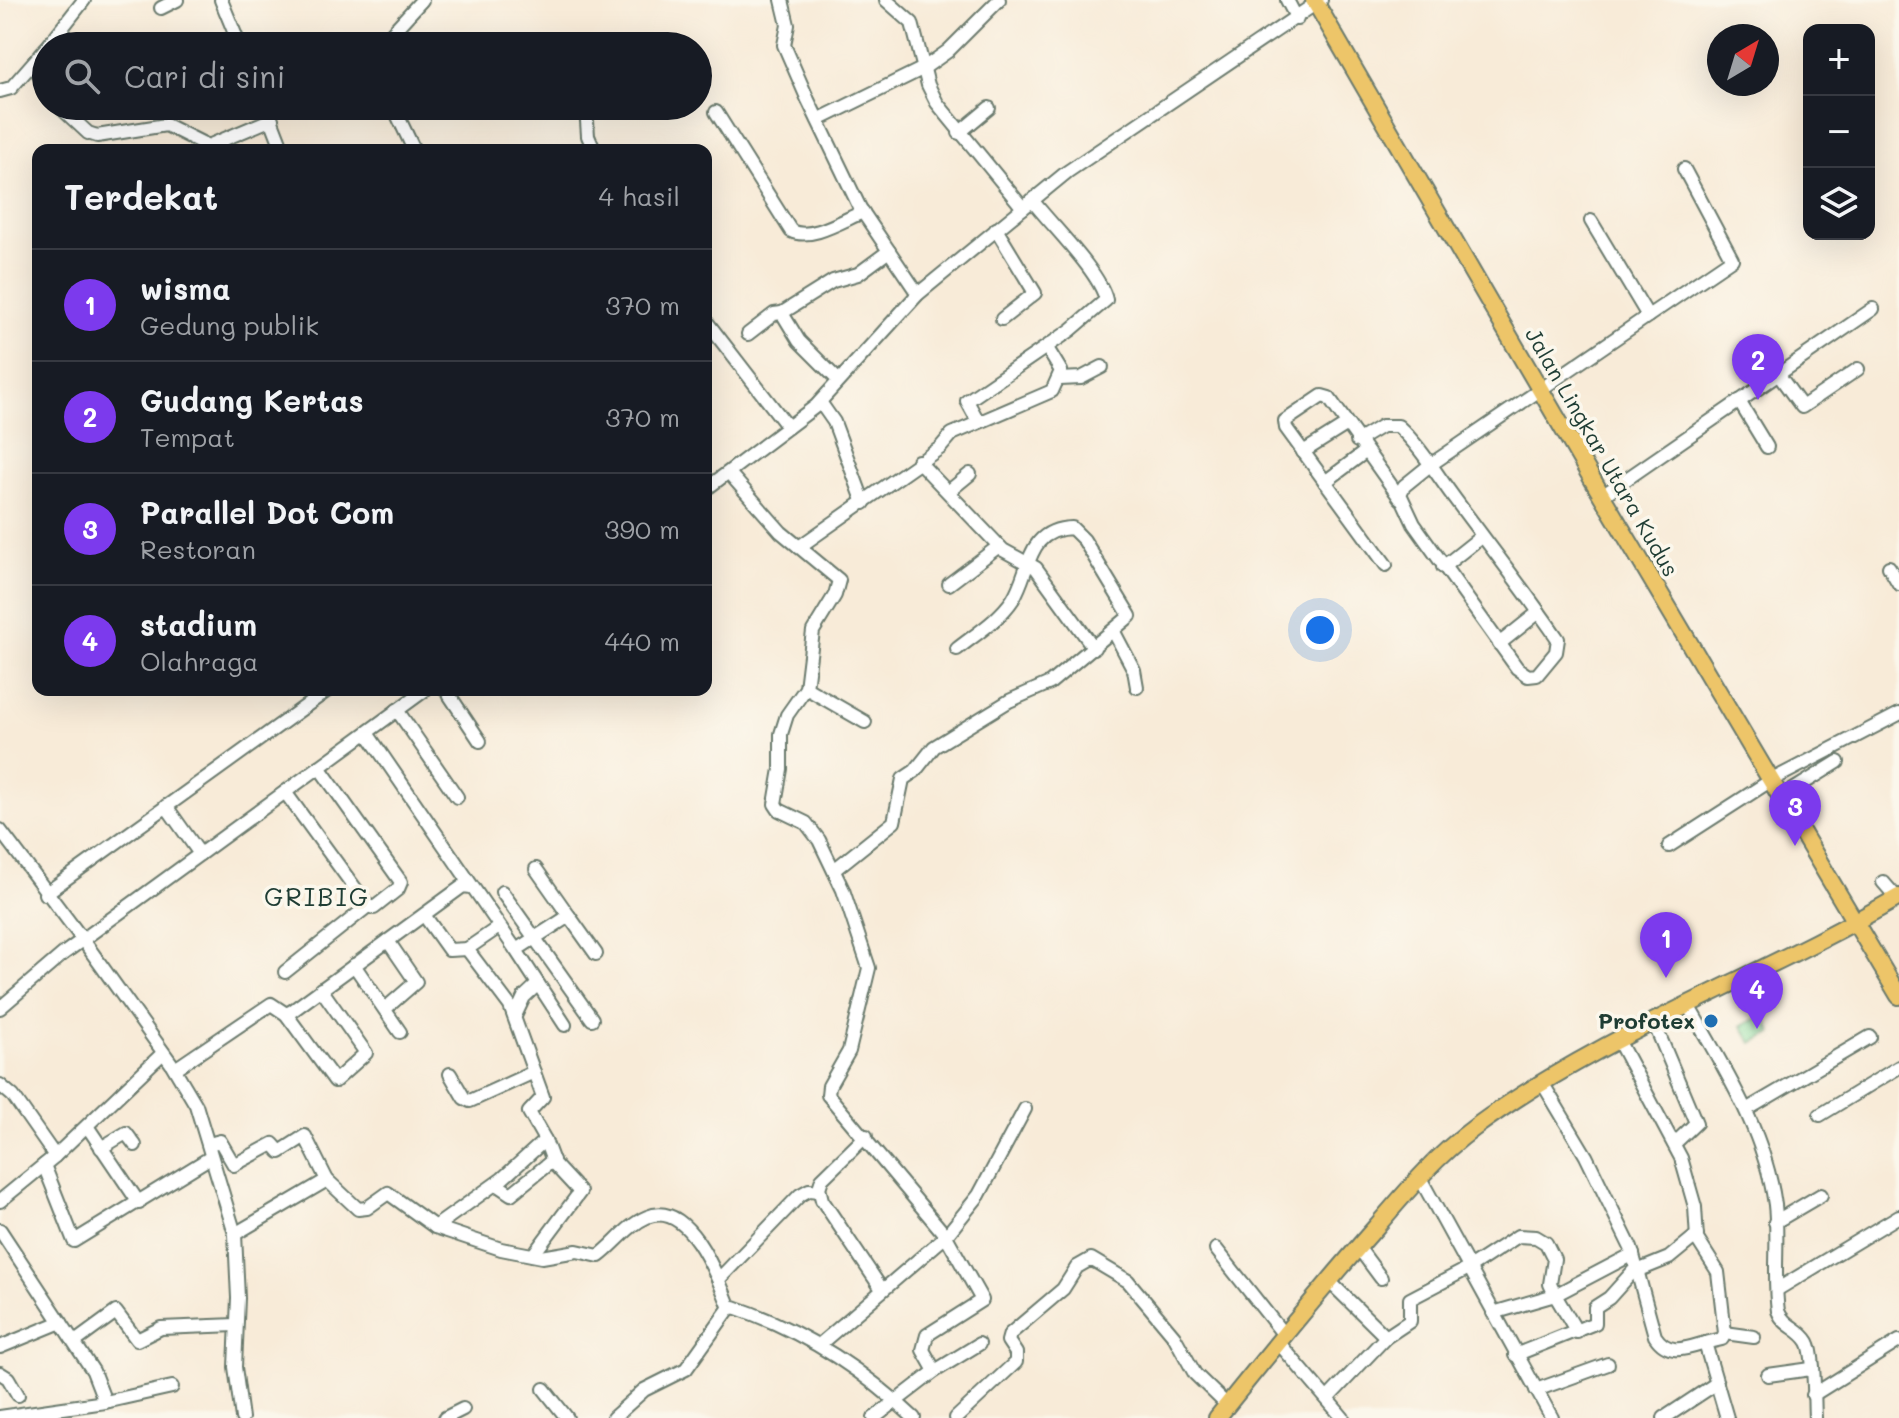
<!DOCTYPE html>
<html lang="id">
<head>
<meta charset="utf-8">
<style>
  :root { --surface:#171b24; --page:#20242c; --text:#f1f3f6; --muted:#9ea1a6; --line:#363941; --accent:#7c3aed }
  body { margin:0; font-family:Mali,sans-serif; background:var(--page); color:var(--text) }
  .controls { position:absolute; right:24px; top:24px; display:grid; overflow:hidden; border-radius:16px; box-shadow:0 8px 32px #0002 }
  .controls button { width:72px; height:72px; display:grid; place-items:center; padding:0; border:0; border-bottom:2px solid var(--line); background:var(--surface); color:var(--text); font:40px sans-serif }
  .compass { position:absolute; left:1707px; top:24px; width:72px; height:72px; border-radius:50%; background:var(--surface); box-shadow:0 8px 32px #0002; rotate:38deg }
  .you { position:absolute; left:1320px; top:630px; width:28px; height:28px; margin:-20px; border:6px solid #fff; border-radius:50%; background:#1a73e8; box-shadow:0 0 0 12px #1a73e833 }
  .badge { display:grid; place-items:center; width:52px; height:52px; border-radius:50%; background:var(--accent); color:#fff; font-size:26px; font-weight:700 }
  .pin { position:absolute; translate:-50% -66px; filter:drop-shadow(0 2px 4px #0008) }
  .pin::after { content:''; position:absolute; top:42px; width:28px; height:24px; background:inherit; clip-path:polygon(0 0,100% 0,50% 100%) }
  .list { margin:0; padding:0; list-style:none }
  h2 { display:flex; justify-content:space-between; align-items:center; height:104px; margin:0; padding:0 32px; font-size:34px }
  h2 small { font-size:26px; font-weight:400; color:var(--muted) }
  .list li { display:grid; grid-template-columns:52px 1fr auto; gap:24px; align-items:center; box-sizing:border-box; height:112px; padding:0 32px; border-top:2px solid var(--line) }
  .list b { display:block; font-size:30px; white-space:nowrap }
  .list p { margin:0; font-size:26px; white-space:nowrap; color:var(--muted) }
  .list em { font-size:26px; font-style:normal; color:var(--muted) }
  .icon { flex:none; width:44px; height:44px; fill:none; stroke:currentColor; stroke-width:2; stroke-linecap:round; stroke-linejoin:round }
  .map { position:relative; flex:none; width:1899px; height:1418px; overflow:hidden }
  .search { position:absolute; background:var(--surface); box-shadow:0 8px 32px #0002; left:32px; top:32px; width:680px; height:88px; display:flex; align-items:center; gap:20px; box-sizing:border-box; padding:0 28px; border-radius:44px; color:var(--muted); font-size:30px }
  .panel { position:absolute; background:var(--surface); box-shadow:0 8px 32px #0002; left:32px; top:144px; width:680px; height:552px; border-radius:16px }
  .map>svg:first-child { display:block }
  .pitch { fill:#8adea0; stroke:#548e6a; stroke-width:2 }
  .lines { fill:none; stroke-linecap:round; stroke-linejoin:round }
  .minor-casing { stroke:#6b7a6d; stroke-width:16 }
  .major-casing { stroke:#6b7a6d; stroke-width:20 }
  .minor { stroke:#fff; stroke-width:12 }
  .major { stroke:#edc569; stroke-width:16 }
  .poi-dot { fill:#1f6fb2; stroke:#fbf7ec; stroke-width:3 }
  .labels { text-anchor:middle; stroke-width:7; stroke-linejoin:round; paint-order:stroke }
  .street-label { font-size:22px; fill:#1f3d34; stroke:#fbf7ec }
  .poi-label { font-size:22px; font-weight:bold; fill:#1f3d34; stroke:#fbf7ec; text-anchor:end }
  .quarter-label { font-size:26px; letter-spacing:2px; fill:#1f3d34; stroke:#fbf7ec }
</style>
</head>
<body>
<div class="map">
<svg width="1899" height="1418" viewBox="0 0 1899 1418">
  <rect width="100%" height="100%" fill="#fbf7ec"/>
  <filter id="ink" filterUnits="userSpaceOnUse"><feTurbulence type="fractalNoise" baseFrequency=".0125" numOctaves="2"/><feDisplacementMap in="SourceGraphic" scale="16" xChannelSelector="R" yChannelSelector="G"/><feConvolveMatrix kernelMatrix="1 2 1 2 8 2 1 2 1" color-interpolation-filters="sRGB"/></filter>
  <filter id="wash" filterUnits="userSpaceOnUse"><feTurbulence type="fractalNoise" baseFrequency=".006" numOctaves="4" result="noise"/><feDisplacementMap in="SourceGraphic" scale="32" xChannelSelector="R" yChannelSelector="G"/><feGaussianBlur stdDeviation="1.8" result="paint"/><feColorMatrix in="noise" values="0 0 0 0 0 0 0 0 0 0 0 0 0 0 0 0 0 1.4 0 .05"/><feComposite in="paint" operator="in"/></filter>
  <g filter="url(#wash)">
    <rect width="100%" height="100%" fill="#f8ebd8"/>
    <!-- pitch -->
    <polygon class="pitch" points="1765,1014 1772,1033 1752,1043 1742,1026"/>
  </g>
  <g filter="url(#ink)">
    <g class="lines">
      <defs>
        <g id="minor">
          <polyline points="221,0 240,46"/>
          <polyline points="782,0 788,25 784,45 808,100 860,208 918,294"/>
          <polyline points="886,0 912,23 928,85 937,103 1023,208"/>
          <polyline points="1287,0 1297,19"/>
          <polyline points="161,8 177,0"/>
          <polyline points="48,46 84,0"/>
          <polyline points="380,46 422,0"/>
          <polyline points="41,55 39,74 46,91"/>
          <polyline points="0,91 11,88 46,48"/>
          <polyline points="59,106 88,133 97,136 166,125 208,146 272,119"/>
          <polyline points="266,106 283,150"/>
          <polyline points="393,106 414,150"/>
          <polyline points="586,106 588,136 594,150"/>
          <path d="M716,112L791,231C811,241 843,220 863,212"/>
          <polyline points="818,120 924,68 948,51 999,0"/>
          <polyline points="959,133 989,108"/>
          <polyline points="996,229 1035,293 1002,319"/>
          <polyline points="1648,316 1732,259 1684,169"/>
          <polyline points="706,321 788,427"/>
          <polyline points="748,334 774,314 782,313"/>
          <polyline points="1778,374 1802,407 1858,369"/>
          <polyline points="1060,379 1081,378 1102,367"/>
          <polyline points="838,380 799,341 782,313 833,281 858,274 889,251"/>
          <polyline points="1739,401 1767,447"/>
          <polyline points="820,402 834,422 864,503"/>
          <path d="M978,421L967,401L1071,330L1106,300C1100,272 1051,225 1032,200"/>
          <path d="M1357,441L1382,426H1398C1420,446 1437,475 1455,499C1489,545 1525,591 1558,639L1556,652L1537,675L1528,676L1517,668L1414,524L1400,494L1404,486L1430,465L1648,316L1591,221"/>
          <polyline points="1303,452 1346,425"/>
          <polyline points="918,461 1003,550 1036,568 1094,648"/>
          <polyline points="729,473 781,532 839,580 835,595 813,631 806,688 787,715 781,734 781,769 775,804 779,810 806,823 819,840 843,890 869,968 849,1051 829,1086 828,1095 946,1236 819,1345"/>
          <polyline points="1325,482 1365,452"/>
          <polyline points="706,489 816,406 918,294 1067,172 1321,0"/>
          <polyline points="948,492 970,474"/>
          <polyline points="1602,496 1873,309"/>
          <polyline points="799,547 940,448 952,434 1052,391 1061,371 1047,348"/>
          <polyline points="1386,565 1286,428 1285,421 1322,396 1329,398 1400,498"/>
          <polyline points="1443,567 1482,536"/>
          <polyline points="1889,567 1899,584"/>
          <polyline points="949,584 999,546"/>
          <polyline points="1114,632 1134,670 1137,687"/>
          <polyline points="1499,644 1539,612"/>
          <polyline points="806,688 865,722"/>
          <polyline points="446,690 480,741"/>
          <polyline points="397,710 457,797"/>
          <polyline points="367,733 516,950 569,916 596,954"/>
          <polyline points="285,792 368,906 374,908 398,889 401,882 319,767"/>
          <polyline points="1780,798 1838,762"/>
          <polyline points="166,806 200,854"/>
          <polyline points="0,830 83,940 171,1063 196,1105 235,1234 238,1298 235,1367 242,1418"/>
          <polyline points="1669,846 1770,781 1899,714"/>
          <polyline points="536,869 569,916"/>
          <path d="M834,870L894,822L903,779L915,771L934,747L1009,701L1050,683L1130,616L1084,540L1072,528C1026,529 1031,570 1013,599C1000,619 976,634 957,649"/>
          <polyline points="1883,882 1897,898"/>
          <polyline points="502,892 592,1019"/>
          <polyline points="45,894 328,690"/>
          <polyline points="424,915 449,950 467,949"/>
          <polyline points="516,950 565,1025"/>
          <polyline points="354,965 400,1032"/>
          <polyline points="285,972 368,906"/>
          <path d="M1689,1007C1725,1070 1765,1132 1775,1205C1779,1240 1773,1276 1778,1311C1784,1327 1800,1328 1808,1342C1815,1354 1814,1402 1815,1418"/>
          <polyline points="0,1008 63,954 425,690"/>
          <polyline points="385,1009 416,982 388,941"/>
          <polyline points="286,1014 335,1081 366,1053 321,989"/>
          <polyline points="515,1016 524,997 538,984"/>
          <polyline points="1654,1023 1696,1123 1674,1144"/>
          <polyline points="1618,1040 1681,1158 1695,1207 1697,1239 1718,1272 1725,1333 1722,1339 1705,1343 1727,1418"/>
          <polyline points="175,1069 271,1004 286,1014 292,1011 463,886 471,887"/>
          <polyline points="450,1074 464,1098 470,1101 534,1072"/>
          <path d="M1543,1084L1586,1156L1631,1248L1655,1336C1668,1356 1685,1349 1705,1343"/>
          <polyline points="0,1085 13,1096 55,1156"/>
          <polyline points="1746,1110 1870,1037"/>
          <polyline points="1820,1115 1899,1067"/>
          <polyline points="87,1126 139,1203"/>
          <polyline points="866,1136 822,1179 819,1188 822,1200 881,1288"/>
          <polyline points="209,1144 220,1141 234,1165 273,1144 280,1152 305,1136 327,1180"/>
          <polyline points="101,1148 126,1133 135,1145"/>
          <polyline points="44,1165 74,1241 211,1157"/>
          <polyline points="1420,1178 1552,1418"/>
          <polyline points="496,1184 511,1194 553,1160"/>
          <polyline points="0,1201 55,1156 163,1053"/>
          <polyline points="1775,1222 1821,1195"/>
          <polyline points="435,1227 502,1179 545,1140 529,1112 543,1097 510,1006 467,949 499,927"/>
          <polyline points="0,1230 93,1371 105,1402 0,1417"/>
          <path d="M235,1234L327,1180L358,1209L367,1208L388,1193L435,1227L501,1249L542,1257L577,1251L599,1256C615,1244 628,1225 647,1217C689,1199 718,1278 730,1308"/>
          <polyline points="1358,1247 1381,1278"/>
          <polyline points="1216,1249 1284,1335"/>
          <polyline points="533,1255 580,1192 554,1164 545,1140"/>
          <polyline points="1637,1271 1669,1258 1697,1235"/>
          <polyline points="719,1279 800,1195 809,1190 820,1191"/>
          <polyline points="1329,1281 1386,1337 1410,1321 1410,1299 1469,1268 1518,1236 1536,1237 1546,1243 1554,1259 1550,1284 1555,1295 1633,1254"/>
          <polyline points="1778,1289 1899,1216"/>
          <polyline points="1493,1313 1555,1295 1577,1332"/>
          <polyline points="1725,1333 1754,1337"/>
          <polyline points="75,1342 116,1312 137,1340 161,1328 236,1325"/>
          <polyline points="1278,1342 1343,1418"/>
          <polyline points="0,1347 61,1322"/>
          <polyline points="1515,1355 1595,1323 1595,1307 1609,1298 1636,1268"/>
          <polyline points="935,1371 979,1344"/>
          <polyline points="0,1373 8,1378 18,1395"/>
          <polyline points="1768,1375 1811,1369"/>
          <polyline points="544,1389 567,1418"/>
          <polyline points="1536,1390 1608,1364"/>
          <polyline points="1813,1395 1899,1341"/>
          <polyline points="1327,1399 1386,1337"/>
          <polyline points="105,1402 172,1387"/>
          <polyline points="445,1418 463,1409"/>
          <path d="M613,1418L644,1390L686,1369L728,1310L734,1307C802,1330 862,1369 914,1418"/>
          <polyline points="874,1418 935,1371 923,1350 927,1335 982,1300 946,1236 979,1195 1025,1109"/>
          <polyline points="956,1418 1016,1362 1016,1353 1008,1341 1010,1334 1063,1289 1077,1267 1091,1259 1128,1281 1174,1336 1195,1374 1227,1405"/>
          <polyline points="1664,1418 1717,1383"/>
        </g>
        <g id="major">
          <polyline points="1314,0 1602,496 1899,996"/>
          <path d="M1217,1418C1269,1353 1321,1289 1376,1227C1406,1192 1436,1156 1474,1128C1604,1032 1760,978 1899,897"/>
        </g>
      </defs>
      <!-- minor casing -->
      <use href="#minor" class="minor-casing"/>
      <!-- major casing -->
      <use href="#major" class="major-casing"/>
      <!-- minor -->
      <use href="#minor" class="minor"/>
      <!-- major -->
      <use href="#major" class="major"/>
    </g>
  </g>
  <!-- markers -->
  <circle class="poi-dot" cx="1711" cy="1021" r="8"/>
  <g class="labels">
    <!-- street labels -->
    <g class="street-label">
      <text transform="translate(1602 452) rotate(60)" y="8">Jalan Lingkar Utara Kudus</text>
    </g>
    <!-- poi labels -->
    <g class="poi-label">
      <text x="1695" y="1029">Profotex</text>
    </g>
    <!-- quarter labels -->
    <g class="quarter-label">
      <text x="317" y="906">GRIBIG</text>
    </g>
  </g>
</svg>
<div class="controls">
<button>+</button>
<button>−</button>
<button><svg class="icon" aria-label="layers" viewBox="0 0 24 24"><path d="M12 4l9 5-9 5-9-5zM3 14l9 5 9-5"/></svg></button>
</div>
<svg class="compass" viewBox="-18 -18 36 36"><path d="M0-13l5 13h-10z" fill="#e53935"/><path d="M0 13l5-13h-10z" fill="#9ea1a6"/></svg>
<div class="you"></div>
<div class="pin badge" style="left:1666px;top:978px">1</div>
<div class="pin badge" style="left:1758px;top:400px">2</div>
<div class="pin badge" style="left:1795px;top:846px">3</div>
<div class="pin badge" style="left:1757px;top:1029px">4</div>
<div class="search"><svg class="icon" aria-label="search" viewBox="0 0 24 24"><circle cx="10" cy="10" r="6"/><path d="M15 15l6 6"/></svg>Cari di sini</div>
<section class="panel">
<h2>Terdekat<small>4 hasil</small></h2>
<ul class="list">
<li><span class="badge">1</span><div><b>wisma</b><p>Gedung publik</p></div><em>370 m</em></li>
<li><span class="badge">2</span><div><b>Gudang Kertas</b><p>Tempat</p></div><em>370 m</em></li>
<li><span class="badge">3</span><div><b>Parallel Dot Com</b><p>Restoran</p></div><em>390 m</em></li>
<li><span class="badge">4</span><div><b>stadium</b><p>Olahraga</p></div><em>440 m</em></li>
</ul>
</section>
</div>
</body>
</html>
